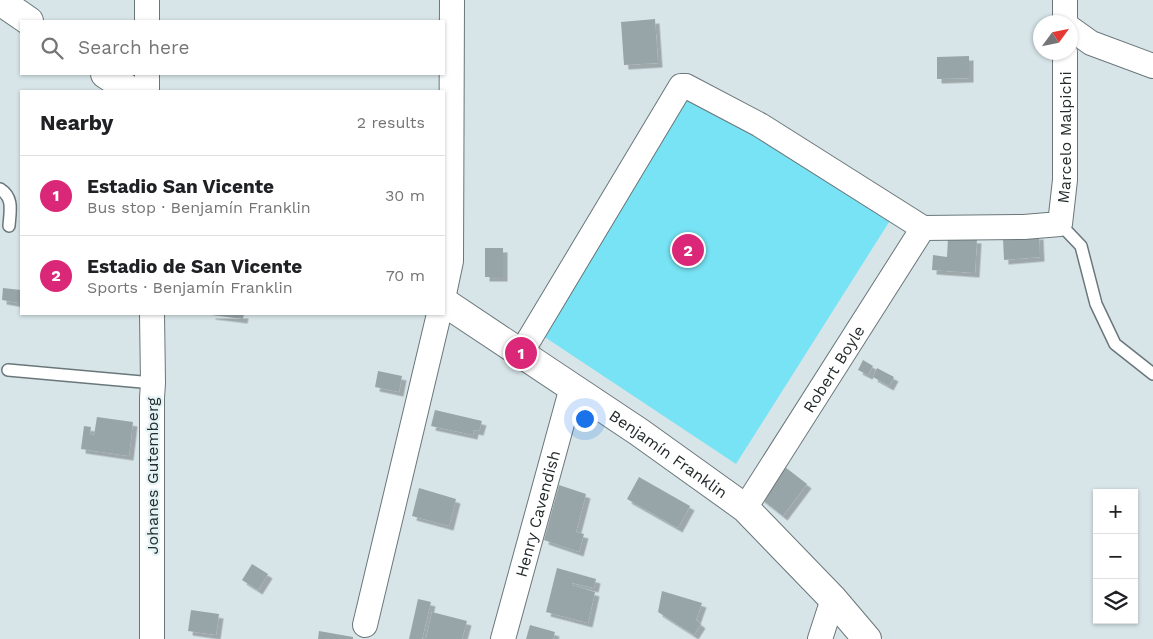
<!DOCTYPE html>
<html lang="en">
<head>
<meta charset="utf-8">
<style>
  :root { --surface:#fff; --page:#f2f2f2; --text:#202124; --muted:#757577; --line:#e0e0e0; --accent:#db2777 }
  body { margin:0; font-family:"Work Sans",sans-serif; background:var(--page); color:var(--text) }
  .controls { position:absolute; right:15px; bottom:15px; display:grid; overflow:hidden; border-radius:0px; box-shadow:0 1px 4px #0004 }
  .controls button { width:45px; height:45px; display:grid; place-items:center; padding:0; border:0; border-bottom:1px solid var(--line); background:var(--surface); color:var(--text); font:25px sans-serif }
  .compass { position:absolute; left:1033px; top:15px; width:45px; height:45px; border-radius:50%; background:var(--surface); box-shadow:0 1px 4px #0004; rotate:57deg }
  .you { position:absolute; left:584px; top:418px; width:18px; height:18px; margin:-12px; border:4px solid #fff; border-radius:50%; background:#1a73e8; box-shadow:0 0 0 8px #1a73e833 }
  .badge { display:grid; place-items:center; width:32px; height:32px; border-radius:50%; background:var(--accent); color:#fff; font-size:16px; font-weight:700 }
  .pin { position:absolute; translate:-50% -50%; border:2px solid #fff; box-shadow:0 1px 5px #0006 }
  .list { margin:0; padding:0; list-style:none }
  h2 { display:flex; justify-content:space-between; align-items:center; height:65px; margin:0; padding:0 20px; font-size:21px }
  h2 small { font-size:16px; font-weight:400; color:var(--muted) }
  .list li { display:grid; grid-template-columns:32px 1fr auto; gap:15px; align-items:center; box-sizing:border-box; height:80px; padding:0 20px; border-top:1px solid var(--line) }
  .list b { display:block; font-size:19px; white-space:nowrap }
  .list p { margin:0; font-size:16px; white-space:nowrap; color:var(--muted) }
  .list em { font-size:16px; font-style:normal; color:var(--muted) }
  .icon { flex:none; width:28px; height:28px; fill:none; stroke:currentColor; stroke-width:2; stroke-linecap:round; stroke-linejoin:round }
  .map { position:relative; flex:none; width:1153px; height:639px; overflow:hidden }
  .search { position:absolute; background:var(--surface); box-shadow:0 1px 4px #0004; left:20px; top:20px; width:425px; height:55px; display:flex; align-items:center; gap:12px; box-sizing:border-box; padding:0 18px; border-radius:0px; color:var(--muted); font-size:19px }
  .panel { position:absolute; background:var(--surface); box-shadow:0 1px 4px #0004; left:20px; top:90px; width:425px; height:225px; border-radius:0px }
  .map>svg:first-child { display:block }
  .green { fill:#77e3f4 }
  .building { fill:#98a5a8; filter:url(#shadow) }
  .lines { fill:none; stroke-linecap:round; stroke-linejoin:round }
  .service-casing { stroke:#6a777a; stroke-width:14 }
  .minor-casing { stroke:#6a777a; stroke-width:26 }
  .tertiary-casing { stroke:#6a777a; stroke-width:30 }
  .service { stroke:#fff; stroke-width:11 }
  .minor { stroke:#fff; stroke-width:24 }
  .tertiary { stroke:#fff; stroke-width:28 }
  .labels { text-anchor:middle; stroke-width:4.5; stroke-linejoin:round; paint-order:stroke }
  .street-label { font-size:16px; fill:#252b2c; stroke:#e4f3f5 }
</style>
</head>
<body>
<div class="map">
<svg width="1153" height="639" viewBox="0 0 1153 639">
  <defs>
    <filter id="shadow"><feDropShadow dx="4.5" dy="4.5" stdDeviation="0" flood-color="#0004"/></filter>
  </defs>
  <rect width="100%" height="100%" fill="#d7e5e8"/>
  <!-- green -->
  <polygon class="green" points="675,82 891,219 736,464 525,324"/>
  <!-- building -->
  <g class="building">
    <polygon points="655,19 658,63 624,65 621,22"/>
    <polygon points="969,56 969,78 937,79 937,57"/>
    <polygon points="1039,235 1040,257 1004,260 1003,238"/>
    <polygon points="948,237 977,239 975,273 932,270 933,255 947,257"/>
    <rect x="485" y="248" width="18" height="29"/>
    <polygon points="3,288 21,290 20,303 2,300"/>
    <polygon points="211,314 244,314 243,319 211,315"/>
    <polygon points="863,360 873,366 868,375 858,370"/>
    <polygon points="877,368 894,377 889,386 873,377"/>
    <polygon points="378,371 402,376 399,392 375,387"/>
    <polygon points="435,410 482,421 479,431 474,430 473,435 431,426"/>
    <polygon points="97,417 133,422 129,456 81,449 84,426 91,427 90,434 94,435"/>
    <polygon points="785,467 807,484 783,516 760,498"/>
    <polygon points="639,477 690,506 678,528 627,499"/>
    <polygon points="559,485 586,494 576,532 584,534 579,552 544,540"/>
    <polygon points="419,488 456,499 449,526 412,516"/>
    <polygon points="252,564 268,574 258,590 242,580"/>
    <polygon points="557,568 596,579 594,588 572,583 572,585 595,592 588,623 546,612"/>
    <polygon points="662,591 702,603 696,620 701,624 694,635 658,612"/>
    <polygon points="418,599 431,602 422,639 409,639"/>
    <polygon points="191,610 219,614 216,635 188,631"/>
    <polygon points="432,612 467,621 462,639 426,639"/>
    <polygon points="530,625 555,632 553,639 526,639"/>
    <polygon points="319,631 353,637 353,639 318,639"/>
  </g>
  <g class="lines">
    <defs>
      <g id="service">
        <path d="M0,189C14,198 10,211 9,226"/>
        <polyline points="1060,224 1081,246 1096,304 1115,344 1153,374"/>
        <polyline points="8,370 153,383"/>
      </g>
      <g id="minor">
        <polyline points="147,21 147,0"/>
        <polyline points="1065,22 1065,0"/>
        <polyline points="1070,28 1091,43 1153,66"/>
        <polyline points="147,91 147,74"/>
        <path id="s1" d="M923,228L1024,227L1060,224L1065,180V52"/>
        <polyline points="444,294 451,261 452,0"/>
        <polyline points="152,314 153,383 152,398 152,639"/>
        <polyline points="521,353 681,86 686,86 760,125 923,228"/>
        <path id="s2" d="M745,508L923,228"/>
        <polyline points="365,625 439,314"/>
        <path id="s3" d="M503,639L572,387"/>
        <polyline points="820,639 833,599"/>
      </g>
      <g id="tertiary">
        <polyline points="0,1 29,21"/>
        <polyline points="105,74 131,91"/>
        <path id="s4" d="M444,302L639,432L745,508L833,599L867,639"/>
      </g>
    </defs>
    <!-- service casing -->
    <use href="#service" class="service-casing"/>
    <!-- minor casing -->
    <use href="#minor" class="minor-casing"/>
    <!-- tertiary casing -->
    <use href="#tertiary" class="tertiary-casing"/>
    <!-- service -->
    <use href="#service" class="service"/>
    <!-- minor -->
    <use href="#minor" class="minor"/>
    <!-- tertiary -->
    <use href="#tertiary" class="tertiary"/>
  </g>
  <g class="labels">
    <!-- street labels -->
    <g class="street-label">
      <text dy="6" stroke="none"><textPath href="#s1" startOffset="224">Marcelo Malpichi</textPath></text>
      <text dy="6" stroke="none"><textPath href="#s2" startOffset="165">Robert Boyle</textPath></text>
      <text dy="6" stroke="none"><textPath href="#s4" startOffset="271">Benjamín Franklin</textPath></text>
      <text transform="translate(152 476) rotate(-90)" y="6">Johanes Gutemberg</text>
      <text dy="6" stroke="none"><textPath href="#s3" startOffset="130">Henry Cavendish</textPath></text>
    </g>
  </g>
</svg>
<div class="controls">
<button>+</button>
<button>−</button>
<button><svg class="icon" aria-label="layers" viewBox="0 0 24 24"><path d="M12 4l9 5-9 5-9-5zM3 14l9 5 9-5"/></svg></button>
</div>
<svg class="compass" viewBox="-18 -18 36 36"><path d="M0-13l5 13h-10z" fill="#e53935"/><path d="M0 13l5-13h-10z" fill="#757577"/></svg>
<div class="you"></div>
<div class="pin badge" style="left:521px;top:353px">1</div>
<div class="pin badge" style="left:688px;top:250px">2</div>
<div class="search"><svg class="icon" aria-label="search" viewBox="0 0 24 24"><circle cx="10" cy="10" r="6"/><path d="M15 15l6 6"/></svg>Search here</div>
<section class="panel">
<h2>Nearby<small>2 results</small></h2>
<ul class="list">
<li><span class="badge">1</span><div><b>Estadio San Vicente</b><p>Bus stop · Benjamín Franklin</p></div><em>30 m</em></li>
<li><span class="badge">2</span><div><b>Estadio de San Vicente</b><p>Sports · Benjamín Franklin</p></div><em>70 m</em></li>
</ul>
</section>
</div>
</body>
</html>
